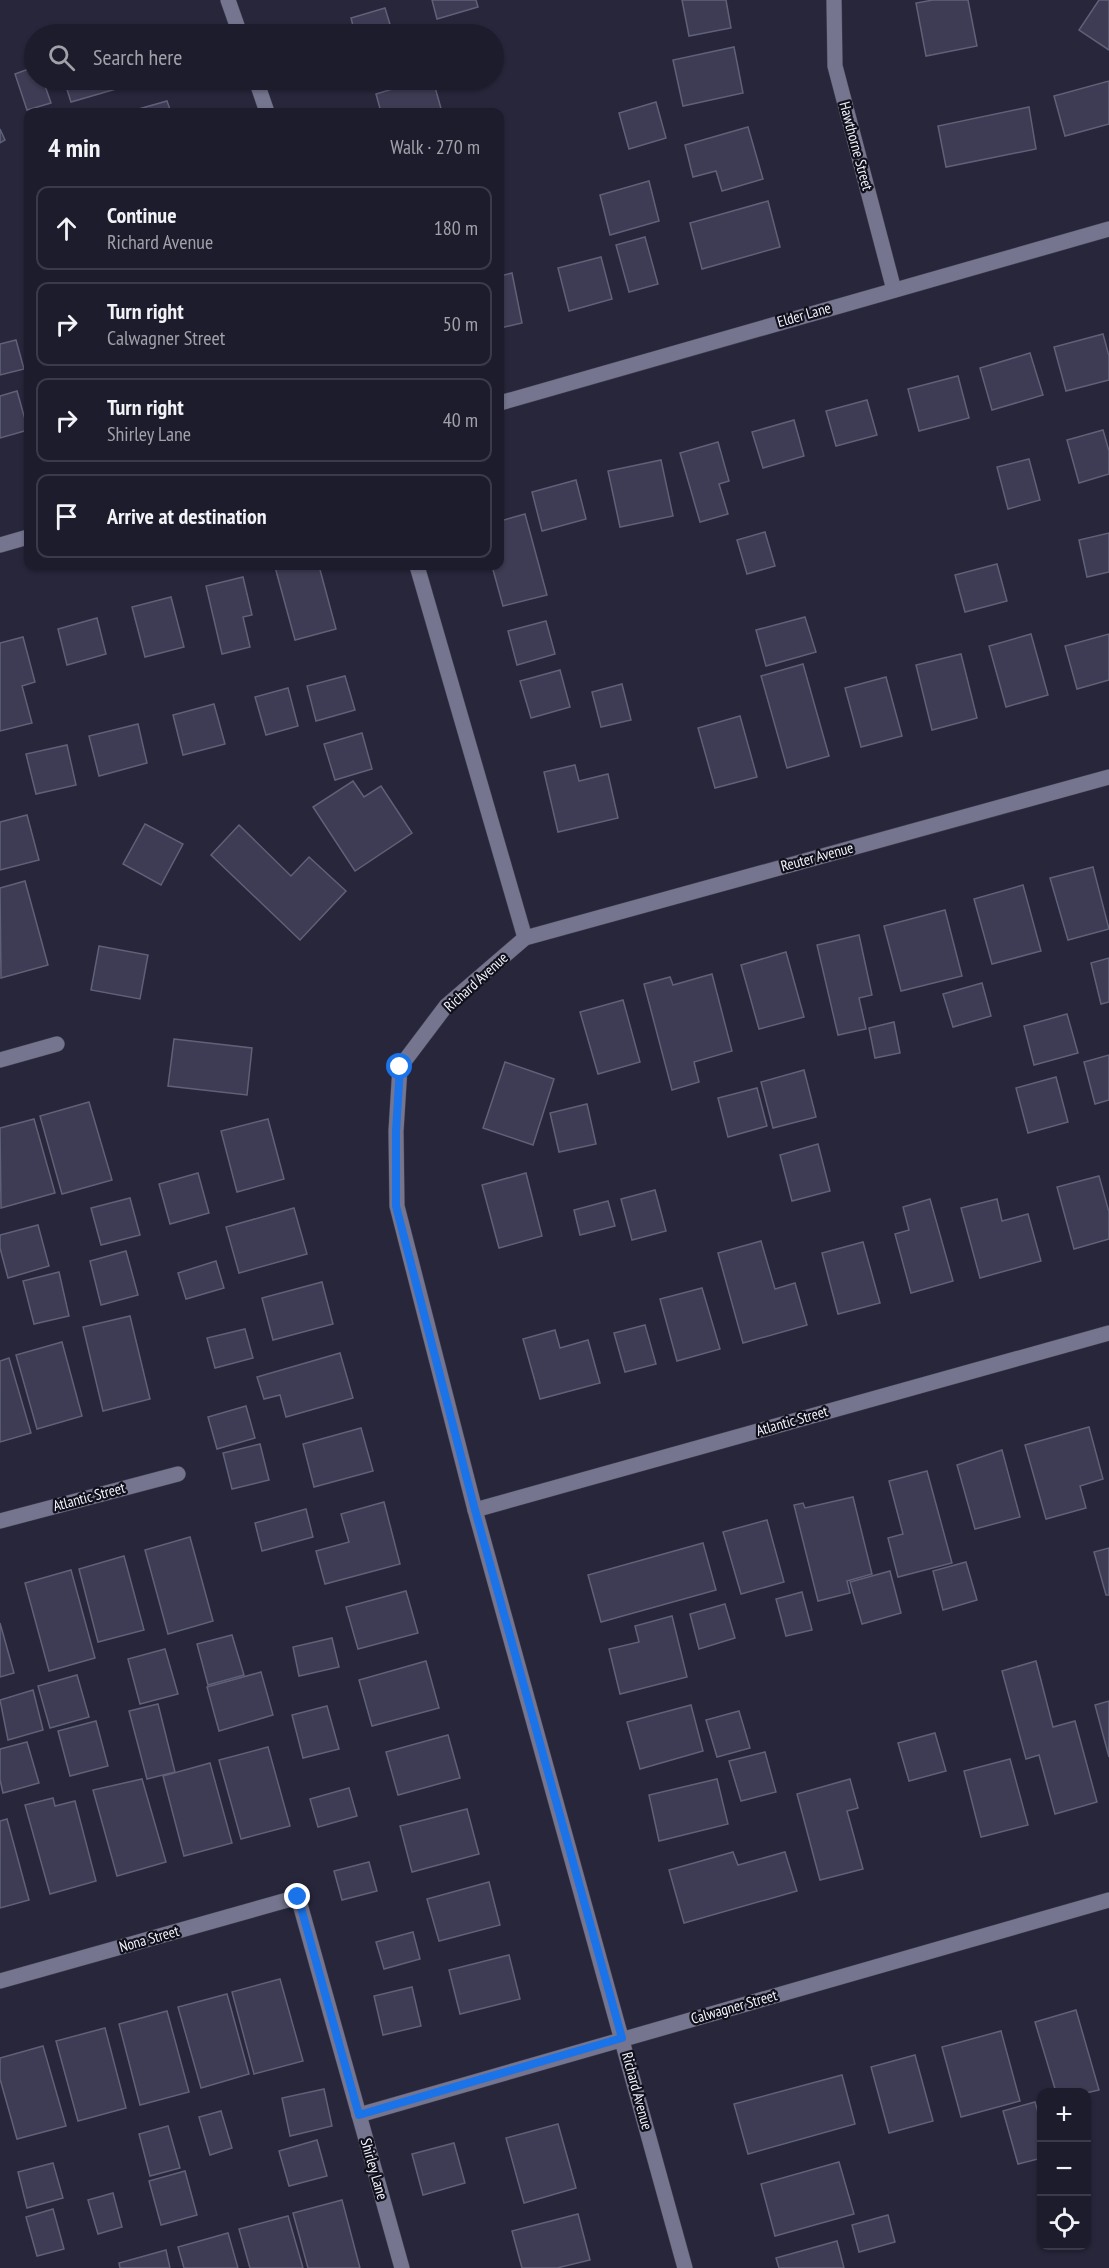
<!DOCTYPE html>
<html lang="en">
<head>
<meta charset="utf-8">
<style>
  :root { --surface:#1d1c2c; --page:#252534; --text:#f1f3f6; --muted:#a0a1a9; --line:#3b3a48 }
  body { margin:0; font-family:"PT Sans Narrow",sans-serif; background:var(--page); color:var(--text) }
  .controls { position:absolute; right:18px; bottom:18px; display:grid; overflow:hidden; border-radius:12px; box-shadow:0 2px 4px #0004 }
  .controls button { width:54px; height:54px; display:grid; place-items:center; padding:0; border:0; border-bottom:2px solid var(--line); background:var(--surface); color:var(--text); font:30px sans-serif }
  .stop { position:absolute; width:18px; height:18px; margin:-14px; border:4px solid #1a73e8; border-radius:50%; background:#fff }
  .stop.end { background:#1a73e8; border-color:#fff; box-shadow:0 2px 6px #0008 }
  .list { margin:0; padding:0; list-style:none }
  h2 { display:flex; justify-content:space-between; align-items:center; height:78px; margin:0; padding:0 24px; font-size:26px }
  h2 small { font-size:20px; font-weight:400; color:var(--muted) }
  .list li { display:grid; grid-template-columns:39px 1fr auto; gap:18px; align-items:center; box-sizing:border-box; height:84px; margin:0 12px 12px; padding:0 12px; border:2px solid var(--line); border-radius:12px }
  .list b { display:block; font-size:22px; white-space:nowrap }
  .list p { margin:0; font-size:20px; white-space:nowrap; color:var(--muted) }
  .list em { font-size:20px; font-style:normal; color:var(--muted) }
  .icon { flex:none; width:33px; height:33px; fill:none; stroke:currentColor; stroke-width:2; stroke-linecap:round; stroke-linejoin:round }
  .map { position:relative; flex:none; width:1109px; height:2268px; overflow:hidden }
  .search { position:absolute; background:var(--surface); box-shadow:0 2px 4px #0004; left:24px; top:24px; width:480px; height:66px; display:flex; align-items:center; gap:15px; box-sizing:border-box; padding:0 21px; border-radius:33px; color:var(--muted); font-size:22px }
  .panel { position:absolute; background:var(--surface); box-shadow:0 2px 4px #0004; left:24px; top:108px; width:480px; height:462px; border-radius:12px }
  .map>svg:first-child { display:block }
  .building { fill:#3d3c54; stroke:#606079; stroke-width:1.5 }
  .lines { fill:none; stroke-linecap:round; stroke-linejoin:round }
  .street-casing { stroke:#424052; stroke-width:16 }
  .street { stroke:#75758f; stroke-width:15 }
  .route { stroke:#1a73e8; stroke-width:8 }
  .labels { text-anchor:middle; stroke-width:4.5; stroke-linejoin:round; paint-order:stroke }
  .street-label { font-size:15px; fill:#f2f2fe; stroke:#10101a }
</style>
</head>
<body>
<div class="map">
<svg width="1109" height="2268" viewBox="0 0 1109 2268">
  <rect width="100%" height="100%" fill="#27263b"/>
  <!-- building -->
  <g class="building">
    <polygon points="432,0 476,0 478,7 437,19"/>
    <polygon points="682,0 726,0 731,28 689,36"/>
    <polygon points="933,0 968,0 977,46 926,56 916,3"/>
    <polygon points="1099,0 1109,0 1109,50 1079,30"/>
    <polygon points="385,8 392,31 409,26 412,34 355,34 351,18"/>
    <polygon points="734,47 743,93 683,106 673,60"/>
    <polygon points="34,67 34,80 43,80 51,103 27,110 15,74"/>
    <polygon points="64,80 147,80 71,102"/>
    <polygon points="433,80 442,112 381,112 376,94 422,80"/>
    <polygon points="1109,81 1109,124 1065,136 1054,96"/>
    <polygon points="167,101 171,112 128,112"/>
    <polygon points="656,102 666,138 629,149 619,113"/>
    <polygon points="1029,107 1036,149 946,167 938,126"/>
    <polygon points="748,127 763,179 722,191 716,171 693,177 685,145"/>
    <polygon points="0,129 5,140 0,143"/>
    <polygon points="649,181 659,221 610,235 600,195"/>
    <polygon points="768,201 780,247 702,269 690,223"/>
    <polygon points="645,237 658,284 629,292 616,245"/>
    <polygon points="601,257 612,299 569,311 558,268"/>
    <polygon points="512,273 522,323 500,328 500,276"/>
    <polygon points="1103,334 1109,356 1109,380 1066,391 1054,347"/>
    <polygon points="16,340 24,369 0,375 0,344"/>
    <polygon points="1030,353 1043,395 992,410 980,368"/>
    <polygon points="958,376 969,418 919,431 908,389"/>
    <polygon points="17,391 28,430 0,438 0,396"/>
    <polygon points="867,400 877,435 836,446 826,411"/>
    <polygon points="794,420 804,456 763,468 752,432"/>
    <polygon points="1103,430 1109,451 1109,474 1079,483 1067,440"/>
    <polygon points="718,442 729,481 719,484 728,514 700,522 680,453"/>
    <polygon points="1029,459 1040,500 1008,509 997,467"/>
    <polygon points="661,460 673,516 620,527 608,471"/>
    <polygon points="576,480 586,519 542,531 532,492"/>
    <polygon points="525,514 547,595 503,606 492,566 500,566 500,521"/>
    <polygon points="765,532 775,566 747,574 737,540"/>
    <polygon points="1109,533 1109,572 1087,577 1079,540"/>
    <polygon points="997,564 1007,601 965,612 955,575"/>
    <polygon points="280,566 319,566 336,629 295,640 275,567"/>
    <polygon points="243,577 252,615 243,617 250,647 222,654 206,586"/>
    <polygon points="171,597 184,647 145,657 132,607"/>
    <polygon points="805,617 816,652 766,666 756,630"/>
    <polygon points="97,618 106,654 67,665 58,629"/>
    <polygon points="546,621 555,654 517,665 508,631"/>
    <polygon points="1031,634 1048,695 1006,707 989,646"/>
    <polygon points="1109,634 1109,680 1077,689 1065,646"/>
    <polygon points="23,637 35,682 22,686 32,723 0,731 0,643"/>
    <polygon points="961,654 977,718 932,730 916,665"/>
    <polygon points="803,664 829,756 787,768 761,676"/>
    <polygon points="560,670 570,707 531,718 520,681"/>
    <polygon points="345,676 355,710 316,721 307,686"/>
    <polygon points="886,677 902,736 861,747 845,688"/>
    <polygon points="622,684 631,720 601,727 592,692"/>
    <polygon points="288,688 298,726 266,735 255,697"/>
    <polygon points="214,704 225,744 183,755 173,715"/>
    <polygon points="740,716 757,777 715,788 698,728"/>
    <polygon points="138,724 147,763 99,776 89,736"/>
    <polygon points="362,733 372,769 335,780 324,744"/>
    <polygon points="67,745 76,785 36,794 26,754"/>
    <polygon points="575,765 579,781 608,774 618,818 558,832 544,772"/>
    <polygon points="353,781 364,797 381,786 412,833 355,871 313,807"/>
    <polygon points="27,815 39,860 0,870 0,822"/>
    <polygon points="145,824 183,844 161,885 123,864"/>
    <polygon points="239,825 291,876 309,857 346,891 300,940 211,855"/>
    <polygon points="1093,867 1109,929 1068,940 1050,878"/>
    <polygon points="25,881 48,965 1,978 0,888"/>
    <polygon points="1023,885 1041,951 992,964 974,899"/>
    <polygon points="945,910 962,976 901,991 884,926"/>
    <polygon points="859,935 872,995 859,998 866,1029 838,1035 817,945"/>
    <polygon points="99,946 148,955 140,999 91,990"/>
    <polygon points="786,952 804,1017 759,1029 741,965"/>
    <polygon points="1109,958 1109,1002 1101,1004 1091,963"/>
    <polygon points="712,974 732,1051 694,1062 699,1082 672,1090 644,984 670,977 673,985"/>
    <polygon points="982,983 991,1016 953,1027 943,994"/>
    <polygon points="623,1000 640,1062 598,1074 580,1012"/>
    <polygon points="1067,1014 1078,1053 1034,1065 1024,1026"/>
    <polygon points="894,1022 900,1053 875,1058 869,1028"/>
    <polygon points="174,1039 252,1048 247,1095 168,1086"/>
    <polygon points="1109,1055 1109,1100 1095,1104 1084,1062"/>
    <polygon points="505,1062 554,1079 533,1145 483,1128"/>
    <polygon points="804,1070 816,1117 773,1128 761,1082"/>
    <polygon points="1056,1077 1068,1122 1028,1133 1016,1088"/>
    <polygon points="757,1088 767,1126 728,1137 718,1098"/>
    <polygon points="89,1102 112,1180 62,1194 40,1116"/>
    <polygon points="587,1104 596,1144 559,1152 550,1113"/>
    <polygon points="34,1119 55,1193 1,1208 0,1128"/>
    <polygon points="268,1119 284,1179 237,1192 221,1131"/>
    <polygon points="818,1144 830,1191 792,1201 780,1155"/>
    <polygon points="198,1173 209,1213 170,1224 159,1184"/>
    <polygon points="526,1173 542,1236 499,1248 482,1185"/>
    <polygon points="1099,1176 1109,1212 1109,1239 1074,1249 1057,1187"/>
    <polygon points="655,1190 666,1231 632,1240 621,1199"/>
    <polygon points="130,1198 140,1235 101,1245 91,1208"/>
    <polygon points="930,1199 953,1281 911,1293 895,1234 909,1230 903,1207"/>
    <polygon points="997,1199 1002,1221 1028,1214 1041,1261 980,1278 961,1208"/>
    <polygon points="608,1201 615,1226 580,1235 574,1210"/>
    <polygon points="294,1208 307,1254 239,1273 226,1227"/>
    <polygon points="38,1225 49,1266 8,1278 0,1248 0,1235"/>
    <polygon points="761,1241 775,1289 795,1283 807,1325 743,1343 718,1253"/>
    <polygon points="863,1242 880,1303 838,1314 822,1253"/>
    <polygon points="126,1251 138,1295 101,1305 90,1261"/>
    <polygon points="216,1261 224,1288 186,1299 178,1273"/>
    <polygon points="59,1272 69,1316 34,1324 23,1281"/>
    <polygon points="322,1282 333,1324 273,1340 262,1298"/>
    <polygon points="702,1288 720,1349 677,1361 660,1299"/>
    <polygon points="130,1316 150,1399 103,1411 83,1327"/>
    <polygon points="645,1325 656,1364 625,1372 614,1333"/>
    <polygon points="245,1329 253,1358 215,1368 207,1338"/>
    <polygon points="555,1330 560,1348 588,1340 600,1383 540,1399 523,1339"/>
    <polygon points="62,1342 82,1416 37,1429 16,1355"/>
    <polygon points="340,1353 353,1398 286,1417 280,1395 264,1399 257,1377"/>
    <polygon points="9,1358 31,1433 0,1442 0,1361"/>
    <polygon points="246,1406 255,1438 217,1449 208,1417"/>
    <polygon points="1089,1427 1103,1479 1080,1486 1086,1508 1046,1519 1025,1445"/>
    <polygon points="361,1428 373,1471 314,1487 303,1444"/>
    <polygon points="260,1444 269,1480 232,1489 223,1453"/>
    <polygon points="1002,1450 1020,1517 975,1529 957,1465"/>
    <polygon points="927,1471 952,1563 898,1577 888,1538 903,1534 889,1481"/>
    <polygon points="853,1497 872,1574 847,1581 850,1593 818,1601 794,1505 803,1503 805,1508"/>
    <polygon points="384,1502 400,1564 325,1584 316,1551 349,1542 341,1514"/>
    <polygon points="306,1509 313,1537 262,1551 255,1523"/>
    <polygon points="767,1520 784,1582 741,1594 723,1532"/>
    <polygon points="190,1537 213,1621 168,1634 145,1550"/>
    <polygon points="703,1543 716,1590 601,1622 588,1575"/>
    <polygon points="1109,1548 1109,1595 1106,1595 1094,1552"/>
    <polygon points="124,1556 144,1630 98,1642 79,1569"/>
    <polygon points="966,1562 977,1600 943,1610 933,1571"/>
    <polygon points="71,1570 95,1658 49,1671 25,1583"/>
    <polygon points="890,1571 901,1613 862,1624 850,1582"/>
    <polygon points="406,1591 418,1633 358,1649 346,1607"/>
    <polygon points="802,1592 812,1630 786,1636 776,1599"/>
    <polygon points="725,1604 735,1638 699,1649 690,1614"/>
    <polygon points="672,1616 687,1677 620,1694 609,1649 639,1642 635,1626"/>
    <polygon points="0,1623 14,1673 0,1677"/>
    <polygon points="232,1635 244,1675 208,1685 197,1644"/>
    <polygon points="332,1638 339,1667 299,1676 293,1647"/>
    <polygon points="165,1649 178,1694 140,1704 128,1659"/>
    <polygon points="426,1661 439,1708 372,1726 359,1680"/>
    <polygon points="1036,1661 1053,1727 1075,1721 1097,1802 1055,1814 1039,1755 1026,1759 1002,1671"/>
    <polygon points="261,1672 273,1715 219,1731 207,1687"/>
    <polygon points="77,1675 89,1717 50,1728 38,1686"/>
    <polygon points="33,1690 43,1730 8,1740 0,1700"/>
    <polygon points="1109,1701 1109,1757 1095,1705"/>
    <polygon points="158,1704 175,1772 147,1779 129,1711"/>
    <polygon points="691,1705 703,1751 640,1769 627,1722"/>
    <polygon points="327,1706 339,1749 303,1758 292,1715"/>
    <polygon points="739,1711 750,1748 717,1757 706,1720"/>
    <polygon points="96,1721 108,1766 70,1776 58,1731"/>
    <polygon points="935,1733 946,1771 909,1781 898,1743"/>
    <polygon points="448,1735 460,1778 398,1795 386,1752"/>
    <polygon points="27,1742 39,1783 3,1793 0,1780 0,1749"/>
    <polygon points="268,1747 290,1826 241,1839 219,1760"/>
    <polygon points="765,1752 776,1792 741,1801 729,1761"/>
    <polygon points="1010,1759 1028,1825 981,1837 964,1771"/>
    <polygon points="210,1763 232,1843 184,1856 163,1776"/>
    <polygon points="142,1779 166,1862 117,1876 93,1790"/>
    <polygon points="717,1779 728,1824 659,1841 649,1795"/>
    <polygon points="850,1779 858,1808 847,1811 863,1869 820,1880 797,1794"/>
    <polygon points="349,1788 357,1816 318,1827 310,1799"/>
    <polygon points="53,1798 55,1806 75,1801 96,1881 50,1894 25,1805"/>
    <polygon points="467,1809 479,1854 412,1872 400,1826"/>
    <polygon points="7,1819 29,1900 0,1908 0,1821"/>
    <polygon points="733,1852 738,1865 785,1852 797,1891 684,1923 669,1870"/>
    <polygon points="369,1862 377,1891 342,1900 334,1871"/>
    <polygon points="489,1882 500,1925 439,1941 427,1899"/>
    <polygon points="413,1932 420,1959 384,1969 376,1942"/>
    <polygon points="509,1955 520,1999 460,2014 449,1970"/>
    <polygon points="280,1979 303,2061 254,2074 232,1992"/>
    <polygon points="412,1987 421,2026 383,2035 374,1996"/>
    <polygon points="227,1994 249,2074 201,2088 178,2007"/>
    <polygon points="1076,2010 1099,2090 1086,2093 1056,2092 1035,2022"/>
    <polygon points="167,2011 189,2092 140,2105 119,2024"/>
    <polygon points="105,2028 126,2108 78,2121 56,2041"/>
    <polygon points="1001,2031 1020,2101 961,2117 942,2047"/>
    <polygon points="43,2046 66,2126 17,2139 0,2079 0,2058"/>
    <polygon points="915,2055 933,2121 889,2133 871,2067"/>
    <polygon points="842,2075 855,2124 748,2154 734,2104"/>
    <polygon points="324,2089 332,2126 290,2136 282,2098"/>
    <polygon points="1035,2102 1042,2127 1042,2158 1018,2164 1003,2111"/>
    <polygon points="221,2111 232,2148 210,2155 199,2117"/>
    <polygon points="558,2124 576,2188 524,2203 506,2138"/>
    <polygon points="168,2126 180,2168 150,2176 139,2134"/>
    <polygon points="317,2140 327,2176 289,2186 279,2151"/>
    <polygon points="454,2143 465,2183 423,2195 412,2154"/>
    <polygon points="839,2162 854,2214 775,2236 761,2184"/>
    <polygon points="53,2163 63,2198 27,2208 18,2172"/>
    <polygon points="185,2171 197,2215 161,2225 149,2181"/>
    <polygon points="113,2193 122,2227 98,2234 88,2200"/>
    <polygon points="342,2200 360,2268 308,2268 293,2213"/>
    <polygon points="53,2209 64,2249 37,2256 26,2217"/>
    <polygon points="578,2214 590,2260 557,2268 522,2268 512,2231"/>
    <polygon points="888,2215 895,2242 859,2252 852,2225"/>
    <polygon points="288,2216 303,2268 250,2268 239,2229"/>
    <polygon points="228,2233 238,2268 184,2268 178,2247"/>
    <polygon points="837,2241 844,2268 779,2268 776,2258"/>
    <polygon points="166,2250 170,2268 120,2268 119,2263"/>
  </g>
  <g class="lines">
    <defs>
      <g id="street">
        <polyline points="228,0 240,34"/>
        <polyline points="834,0 835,66 894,290"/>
        <polyline points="256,80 267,112"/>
        <polyline points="500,403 1109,229"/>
        <polyline points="0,545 28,537"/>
        <polyline points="417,566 525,938"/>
        <polyline points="0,1060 57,1044"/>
        <polyline points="475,1510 1109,1333"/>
        <polyline points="0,1521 178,1474"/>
        <polyline points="0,1981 298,1897 402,2268"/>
        <polyline points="359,2115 1109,1900"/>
        <polyline points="685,2268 475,1510 397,1206 396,1131 400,1067 446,1006 525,938 1109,777"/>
      </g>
    </defs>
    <!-- street casing -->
    <use href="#street" class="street-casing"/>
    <!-- street -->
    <use href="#street" class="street"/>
  </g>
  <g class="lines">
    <!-- route -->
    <polyline class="route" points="298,1897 359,2115 622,2038 475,1510 396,1206 396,1131 400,1067"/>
  </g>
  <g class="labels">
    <!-- street labels -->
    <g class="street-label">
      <text transform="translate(856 146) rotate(75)" y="5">Hawthorne Street</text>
      <text transform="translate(804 315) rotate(-16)" y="5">Elder Lane</text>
      <text transform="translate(817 857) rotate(-15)" y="5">Reuter Avenue</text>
      <text transform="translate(476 982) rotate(-42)" y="5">Richard Avenue</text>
      <text transform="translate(792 1421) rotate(-16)" y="5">Atlantic Street</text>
      <text transform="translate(89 1497) rotate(-15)" y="5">Atlantic Street</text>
      <text transform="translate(149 1939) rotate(-16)" y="5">Nona Street</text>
      <text transform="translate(734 2007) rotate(-16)" y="5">Calwagner Street</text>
      <text transform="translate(637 2091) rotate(75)" y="5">Richard Avenue</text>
      <text transform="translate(374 2169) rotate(74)" y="5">Shirley Lane</text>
    </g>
  </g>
</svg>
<div class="controls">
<button>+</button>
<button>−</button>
<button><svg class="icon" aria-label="locate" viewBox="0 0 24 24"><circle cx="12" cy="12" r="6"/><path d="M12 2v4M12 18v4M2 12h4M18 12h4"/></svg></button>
</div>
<div class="stop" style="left:400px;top:1067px"></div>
<div class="stop end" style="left:298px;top:1897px"></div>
<div class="search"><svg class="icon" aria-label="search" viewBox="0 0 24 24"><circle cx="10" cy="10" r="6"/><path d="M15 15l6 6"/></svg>Search here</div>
<section class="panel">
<h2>4 min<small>Walk · 270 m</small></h2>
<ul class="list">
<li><svg class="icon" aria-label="ahead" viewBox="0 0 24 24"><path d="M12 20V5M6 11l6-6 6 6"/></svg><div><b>Continue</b><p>Richard Avenue</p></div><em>180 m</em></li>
<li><svg class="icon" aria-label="right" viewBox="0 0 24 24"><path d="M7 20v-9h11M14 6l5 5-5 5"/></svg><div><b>Turn right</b><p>Calwagner Street</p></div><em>50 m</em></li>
<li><svg class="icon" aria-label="right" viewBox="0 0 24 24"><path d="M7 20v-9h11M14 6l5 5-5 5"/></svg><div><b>Turn right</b><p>Shirley Lane</p></div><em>40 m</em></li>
<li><svg class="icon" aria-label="arrive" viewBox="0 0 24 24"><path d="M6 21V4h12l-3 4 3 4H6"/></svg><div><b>Arrive at destination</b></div></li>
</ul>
</section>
</div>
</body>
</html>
